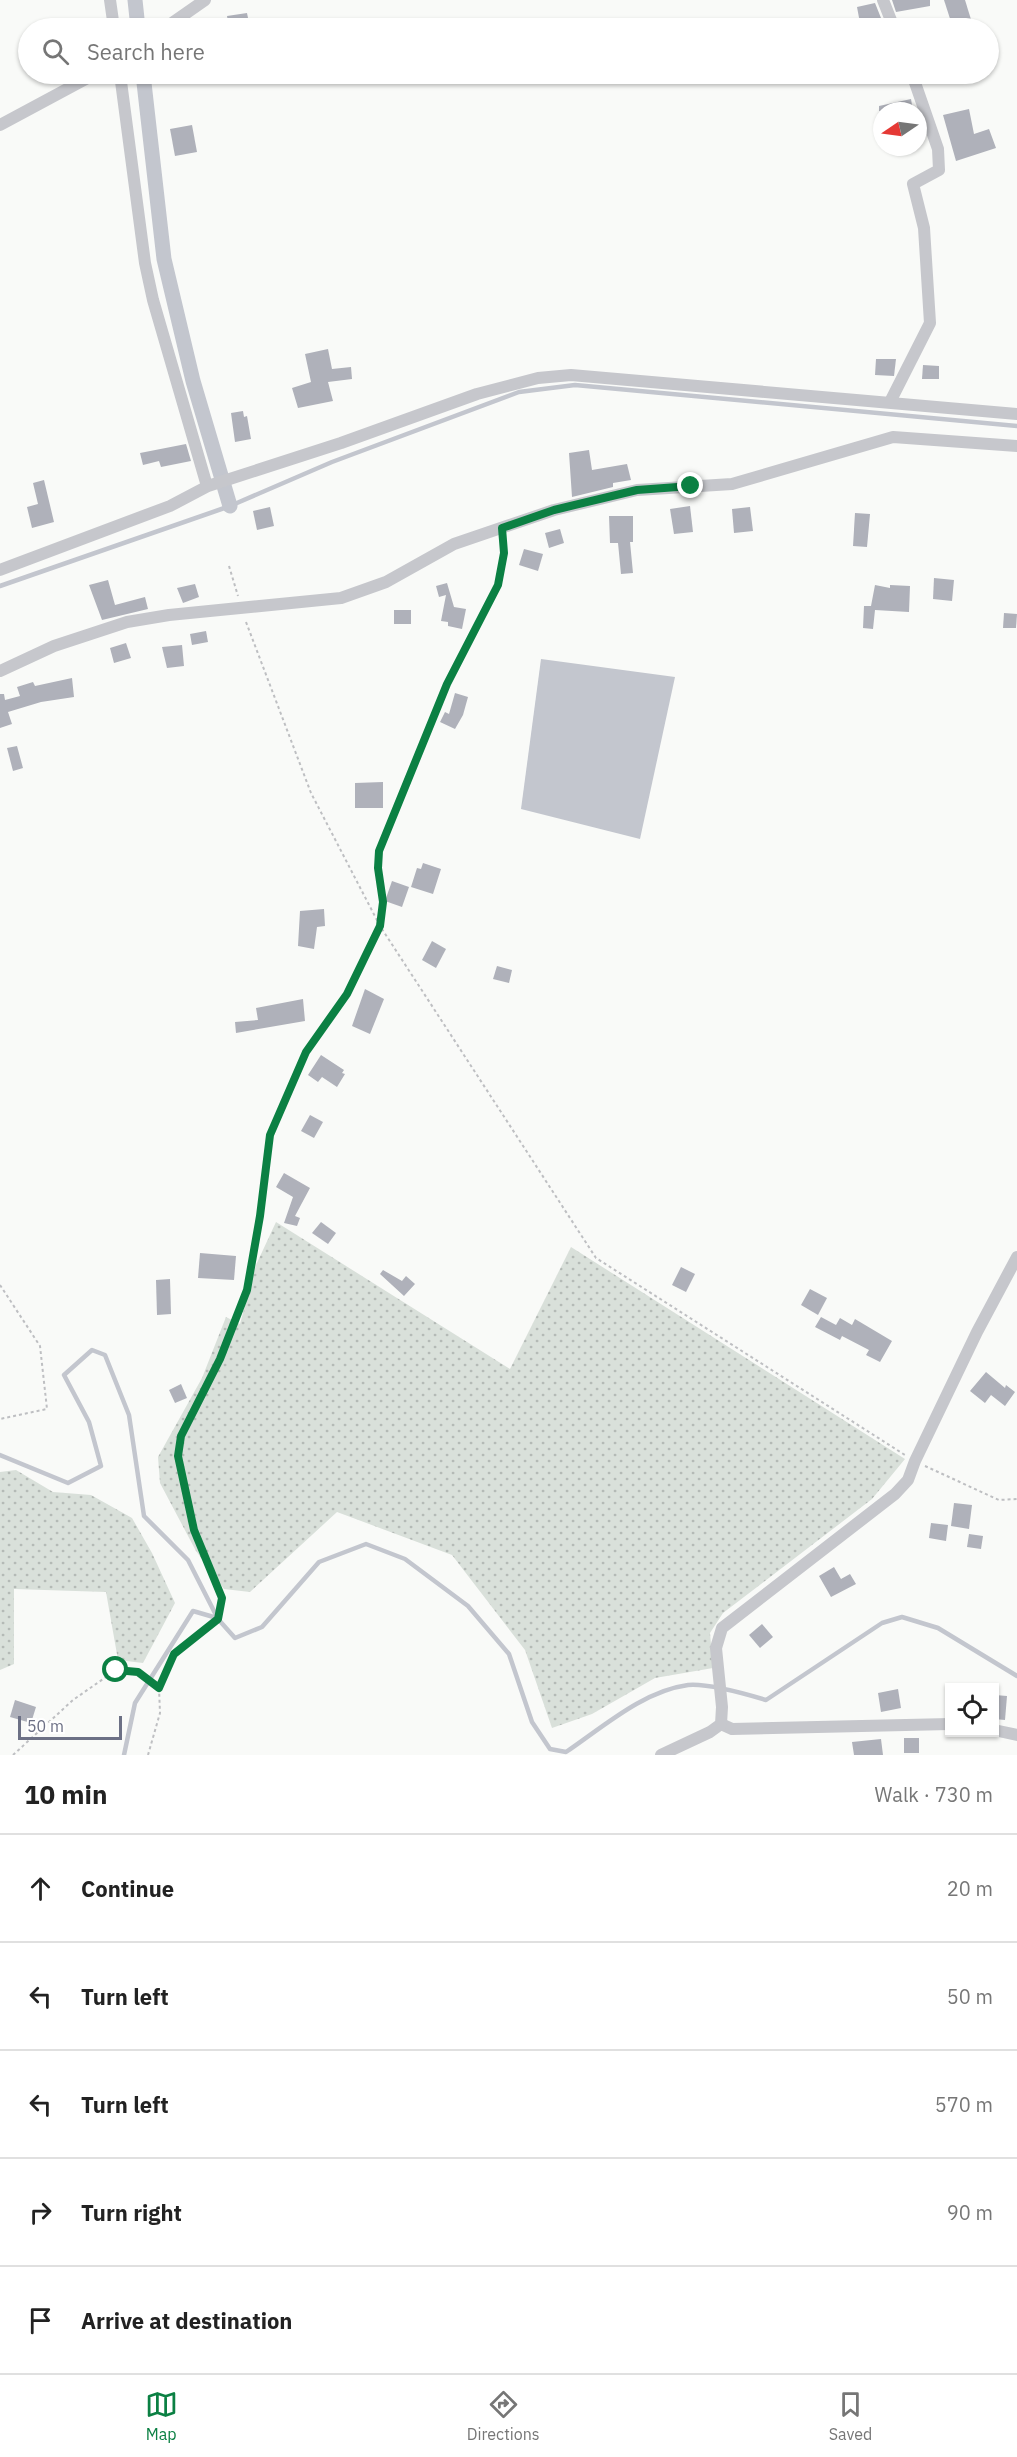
<!DOCTYPE html>
<html lang="en">
<head>
<meta charset="utf-8">
<style>
  :root { --surface:#fff; --page:#f2f2f2; --text:#222; --muted:#767676; --line:#e0e0e0; --accent:#0b8043 }
  body { margin:0; font-family:"IBM Plex Sans",sans-serif; background:var(--page); color:var(--text) }
  .controls { position:absolute; right:18px; bottom:18px; display:grid; overflow:hidden; border-radius:0px; box-shadow:0 2px 4px #0004 }
  .controls button { width:54px; height:54px; display:grid; place-items:center; padding:0; border:0; border-bottom:2px solid var(--line); background:var(--surface); color:var(--text); font:30px sans-serif }
  .compass { position:absolute; left:873px; top:102px; width:54px; height:54px; border-radius:50%; background:var(--surface); box-shadow:0 2px 4px #0004; rotate:257deg }
  .scale { position:absolute; left:18px; bottom:15px; width:104px; box-sizing:border-box; padding-left:6px; border:3px solid #6c7085; border-top:0; font-size:16px; line-height:21px; white-space:nowrap; color:#6c7085; -webkit-text-stroke:4px #fff; paint-order:stroke }
  .stop { position:absolute; width:18px; height:18px; margin:-14px; border:4px solid #0b8043; border-radius:50%; background:#fff }
  .stop.end { background:#0b8043; border-color:#fff; box-shadow:0 2px 6px #0008 }
  .list { margin:0; padding:0; list-style:none }
  h2 { display:flex; justify-content:space-between; align-items:center; height:78px; margin:0; padding:0 24px; font-size:26px }
  h2 small { font-size:20px; font-weight:400; color:var(--muted) }
  .list li { display:grid; grid-template-columns:39px 1fr auto; gap:18px; align-items:center; box-sizing:border-box; height:108px; padding:0 24px; border-top:2px solid var(--line) }
  .list b { display:block; font-size:22px; white-space:nowrap }
  .list em { font-size:20px; font-style:normal; color:var(--muted) }
  .icon { flex:none; width:33px; height:33px; fill:none; stroke:currentColor; stroke-width:2; stroke-linecap:round; stroke-linejoin:round }
  .map { position:relative; flex:none; width:1017px; height:1755px; overflow:hidden }
  .search { position:absolute; background:var(--surface); box-shadow:0 2px 4px #0004; left:18px; right:18px; top:18px; height:66px; display:flex; align-items:center; gap:15px; box-sizing:border-box; padding:0 21px; border-radius:33px; color:var(--muted); font-size:22px }
  .sheet { height:618px; background:var(--surface) }
  nav { display:flex; justify-content:space-around; align-items:center; box-sizing:border-box; height:84px; border-top:2px solid var(--line); background:var(--surface); font-size:16px; color:var(--muted) }
  nav a { display:grid; justify-items:center; gap:3px }
  nav .on { color:var(--accent) }
  .map>svg:first-child { display:block }
  .grass { fill:url(#grass-dots) }
  .water { fill:#c3c6ce }
  .lines { fill:none; stroke-linecap:round; stroke-linejoin:round }
  .stream { stroke:#c3c6ce; stroke-width:4.5 }
  .canal { stroke:#c3c6ce; stroke-width:15 }
  .building { fill:#afb1ba }
  .path { stroke:#bebfc2; stroke-width:2; stroke-dasharray:3 3; stroke-linecap:butt }
  .minor { stroke:#c6c7cc; stroke-width:12 }
  .route { stroke:#0b8043; stroke-width:8 }
</style>
</head>
<body>
<div class="map">
<svg width="1017" height="1755" viewBox="0 0 1017 1755">
  <defs>
    <pattern id="grass-dots" width="8" height="8" patternUnits="userSpaceOnUse" patternTransform="scale(1.5)"><rect width="8" height="8" fill="#d9e0da"/><path d="M2 2h.1M6 6h.1" fill="none" stroke="#b4bab6" stroke-width="1.8" stroke-linecap="round"/></pattern>
  </defs>
  <rect width="100%" height="100%" fill="#f9faf8"/>
  <!-- grass -->
  <g class="grass">
    <polygon points="276,1222 510,1369 571,1247 905,1459 872,1499 723,1613 710,1633 713,1668 655,1678 592,1714 552,1728 525,1650 452,1555 337,1512 250,1592 224,1589 196,1551 160,1483 158,1457 202,1378 226,1317 240,1324 256,1265"/>
    <polygon points="16,1470 53,1492 91,1495 132,1518 152,1553 175,1603 143,1663 118,1660 106,1592 14,1589 14,1664 0,1670 0,1472"/>
  </g>
  <!-- water -->
  <polygon class="water" points="541,659 675,677 640,839 521,809"/>
  <g class="lines">
    <!-- stream -->
    <g class="stream">
      <polyline points="0,586 230,506 332,462 519,392 575,385 1017,426"/>
      <path d="M0,1455L68,1483L101,1466L89,1422L64,1375L92,1350L105,1355L129,1415L144,1516L188,1560L218,1619L235,1638L262,1627L319,1562L366,1544L405,1559L468,1606L509,1654L532,1722L550,1749L566,1752C603,1727 643,1691 688,1685C709,1683 746,1694 766,1700L882,1623L902,1617L938,1628L1017,1676"/>
      <polyline points="124,1755 135,1703 193,1611 217,1618"/>
    </g>
    <!-- canal -->
    <g class="canal">
      <polyline points="135,0 138,28"/>
      <polyline points="143,74 164,259 193,381 230,506"/>
    </g>
  </g>
  <!-- building -->
  <g class="building">
    <polygon points="892,0 930,0 930,6 896,12"/>
    <polygon points="944,0 965,0 973,26 953,28"/>
    <polygon points="875,3 885,28 861,28 857,7"/>
    <polygon points="247,13 250,28 229,28 227,16"/>
    <polygon points="911,99 913,111 879,111 879,106"/>
    <polygon points="969,109 974,134 989,129 996,148 956,161 943,115"/>
    <polygon points="192,125 197,152 175,156 170,129"/>
    <polygon points="328,349 332,369 351,367 352,379 328,382 333,401 298,408 292,388 311,382 305,354"/>
    <polygon points="876,359 896,359 894,376 875,375"/>
    <polygon points="923,365 939,366 939,379 922,379"/>
    <polygon points="243,411 244,417 247,416 251,439 235,442 231,413"/>
    <polygon points="186,444 191,461 161,467 159,461 143,465 140,453"/>
    <polygon points="589,450 592,470 627,464 631,480 613,483 613,487 572,497 569,453"/>
    <polygon points="44,480 54,522 32,528 27,507 38,504 33,483"/>
    <polygon points="690,506 693,532 674,534 670,509"/>
    <polygon points="270,507 274,526 257,530 253,511"/>
    <polygon points="750,507 753,531 734,533 732,509"/>
    <polygon points="855,513 870,514 867,547 853,546"/>
    <polygon points="609,516 633,516 633,542 630,542 633,573 621,574 618,543 610,543"/>
    <polygon points="560,529 564,543 549,548 545,533"/>
    <polygon points="524,549 543,554 538,571 519,565"/>
    <polygon points="934,578 954,580 952,601 933,599"/>
    <polygon points="108,580 115,605 145,597 148,609 102,620 89,585"/>
    <polygon points="447,583 454,607 466,609 462,629 448,626 448,622 441,621 446,595 439,597 436,586"/>
    <polygon points="195,584 199,597 183,603 177,588"/>
    <polygon points="875,585 890,588 890,585 910,586 909,612 875,610 873,629 863,628 864,606 871,606"/>
    <rect x="394" y="610" width="17" height="14"/>
    <polygon points="1004,613 1017,614 1016,628 1003,628"/>
    <polygon points="206,631 208,642 192,645 190,634"/>
    <polygon points="126,643 131,658 114,663 110,648"/>
    <polygon points="182,645 184,666 167,668 162,647"/>
    <polygon points="72,678 74,697 41,702 8,712 12,724 0,728 0,694 4,694 5,700 20,696 17,687 33,682 35,686"/>
    <polygon points="455,693 468,697 463,715 455,729 440,722 445,712 449,714"/>
    <polygon points="17,746 23,768 13,771 7,748"/>
    <polygon points="383,782 383,808 355,808 355,783"/>
    <polygon points="423,863 441,869 433,894 411,887 417,868 421,869"/>
    <polygon points="392,881 409,887 402,907 385,901"/>
    <polygon points="324,909 325,926 317,927 314,949 298,946 300,911"/>
    <polygon points="432,941 446,949 436,968 422,960"/>
    <polygon points="497,966 512,970 509,983 493,979"/>
    <polygon points="365,989 384,999 370,1034 352,1026"/>
    <polygon points="303,999 305,1021 236,1033 235,1022 258,1020 256,1008"/>
    <polygon points="321,1055 344,1070 342,1073 345,1074 337,1087 322,1077 318,1082 308,1075"/>
    <polygon points="310,1115 323,1122 314,1138 301,1131"/>
    <polygon points="284,1173 310,1188 295,1216 300,1218 297,1226 284,1223 293,1197 276,1187"/>
    <polygon points="321,1222 336,1233 328,1244 312,1233"/>
    <polygon points="200,1253 236,1256 234,1280 198,1278"/>
    <polygon points="681,1267 695,1274 686,1292 672,1285"/>
    <polygon points="383,1270 402,1281 406,1276 415,1284 404,1296 380,1274"/>
    <polygon points="170,1279 171,1314 157,1315 156,1280"/>
    <polygon points="810,1289 827,1298 818,1315 801,1305"/>
    <polygon points="821,1317 836,1325 840,1318 852,1325 855,1319 892,1341 880,1362 866,1355 869,1350 842,1336 840,1340 815,1327"/>
    <polygon points="986,1372 1005,1388 1006,1385 1015,1392 1005,1406 991,1395 985,1403 970,1391"/>
    <polygon points="181,1384 187,1398 175,1403 169,1390"/>
    <polygon points="954,1503 972,1505 969,1529 951,1526"/>
    <polygon points="931,1523 948,1525 946,1541 929,1538"/>
    <polygon points="969,1534 983,1536 981,1549 967,1547"/>
    <polygon points="834,1567 841,1579 850,1574 856,1584 831,1597 819,1576"/>
    <polygon points="762,1624 773,1637 760,1648 749,1635"/>
    <polygon points="898,1689 901,1708 881,1712 878,1693"/>
    <polygon points="995,1695 1007,1696 1005,1720 994,1719"/>
    <polygon points="15,1700 36,1707 31,1723 10,1717"/>
    <rect x="904" y="1738" width="15" height="15"/>
    <polygon points="881,1739 883,1755 854,1755 852,1742"/>
  </g>
  <g class="lines">
    <!-- path -->
    <g class="path">
      <polyline points="229,566 238,596"/>
      <polyline points="246,622 311,793 380,926 596,1258 905,1455"/>
      <polyline points="0,1285 40,1346 47,1409 0,1419"/>
      <polyline points="925,1466 999,1500 1017,1499"/>
      <polyline points="13,1755 73,1700 116,1670 138,1672 159,1688"/>
      <polyline points="148,1755 160,1713 159,1688 174,1654 218,1619 222,1598 194,1530 178,1456 181,1436 220,1360 247,1290 260,1216 270,1135 306,1052 347,994 380,926 383,902 378,868 379,851 447,684 498,585 504,553 503,540"/>
    </g>
    <!-- minor -->
    <g class="minor">
      <polyline points="110,0 114,28"/>
      <polyline points="883,0 894,28"/>
      <polyline points="165,28 205,0"/>
      <polyline points="120,74 145,263 153,300 207,486"/>
      <polyline points="0,125 95,74"/>
      <polyline points="890,402 930,323 924,228 913,184 939,170 938,149 912,74"/>
      <polyline points="0,570 170,506 208,486 341,443 477,394 538,378 571,375 1017,414"/>
      <polyline points="0,671 54,646 127,622 169,615 341,598 386,582 454,544 554,510 637,490 732,484 893,437 1017,446"/>
      <polyline points="721,1724 732,1729 950,1724"/>
      <polyline points="994,1730 1017,1735"/>
      <polyline points="661,1755 710,1732 721,1724 722,1707 716,1648 722,1628 895,1494 908,1480 915,1461 977,1332 1017,1257"/>
    </g>
  </g>
  <g class="lines">
    <!-- route -->
    <polyline class="route" points="116,1670 138,1672 159,1688 174,1654 218,1619 222,1598 194,1530 178,1456 181,1436 220,1359 247,1290 260,1216 270,1135 306,1052 347,994 380,926 383,902 378,868 379,851 447,684 498,585 504,553 502,528 554,510 637,490 691,486"/>
  </g>
</svg>
<div class="controls">
<button><svg class="icon" aria-label="locate" viewBox="0 0 24 24"><circle cx="12" cy="12" r="6"/><path d="M12 2v4M12 18v4M2 12h4M18 12h4"/></svg></button>
</div>
<svg class="compass" viewBox="-18 -18 36 36"><path d="M0-13l5 13h-10z" fill="#e53935"/><path d="M0 13l5-13h-10z" fill="#767676"/></svg>
<div class="scale">50 m</div>
<div class="stop" style="left:116px;top:1670px"></div>
<div class="stop end" style="left:691px;top:486px"></div>
<div class="search"><svg class="icon" aria-label="search" viewBox="0 0 24 24"><circle cx="10" cy="10" r="6"/><path d="M15 15l6 6"/></svg>Search here</div>
</div>
<section class="sheet">
<h2>10 min<small>Walk · 730 m</small></h2>
<ul class="list">
<li><svg class="icon" aria-label="ahead" viewBox="0 0 24 24"><path d="M12 20V5M6 11l6-6 6 6"/></svg><div><b>Continue</b></div><em>20 m</em></li>
<li><svg class="icon" aria-label="left" viewBox="0 0 24 24"><path d="M17 20v-9H6M10 6l-5 5 5 5"/></svg><div><b>Turn left</b></div><em>50 m</em></li>
<li><svg class="icon" aria-label="left" viewBox="0 0 24 24"><path d="M17 20v-9H6M10 6l-5 5 5 5"/></svg><div><b>Turn left</b></div><em>570 m</em></li>
<li><svg class="icon" aria-label="right" viewBox="0 0 24 24"><path d="M7 20v-9h11M14 6l5 5-5 5"/></svg><div><b>Turn right</b></div><em>90 m</em></li>
<li><svg class="icon" aria-label="arrive" viewBox="0 0 24 24"><path d="M6 21V4h12l-3 4 3 4H6"/></svg><div><b>Arrive at destination</b></div></li>
</ul>
</section>
<nav>
<a class="on"><svg class="icon" aria-label="map" viewBox="0 0 24 24"><path d="M3 6l6-2 6 2 6-2v14l-6 2-6-2-6 2zM9 4v14M15 6v14"/></svg>Map</a>
<a><svg class="icon" aria-label="directions" viewBox="0 0 24 24"><path d="M12 3l9 9-9 9-9-9zM9 14v-3h6M13 9l2 2-2 2"/></svg>Directions</a>
<a><svg class="icon" aria-label="saved" viewBox="0 0 24 24"><path d="M7 4h10v16l-5-4-5 4z"/></svg>Saved</a>
</nav>
</body>
</html>
